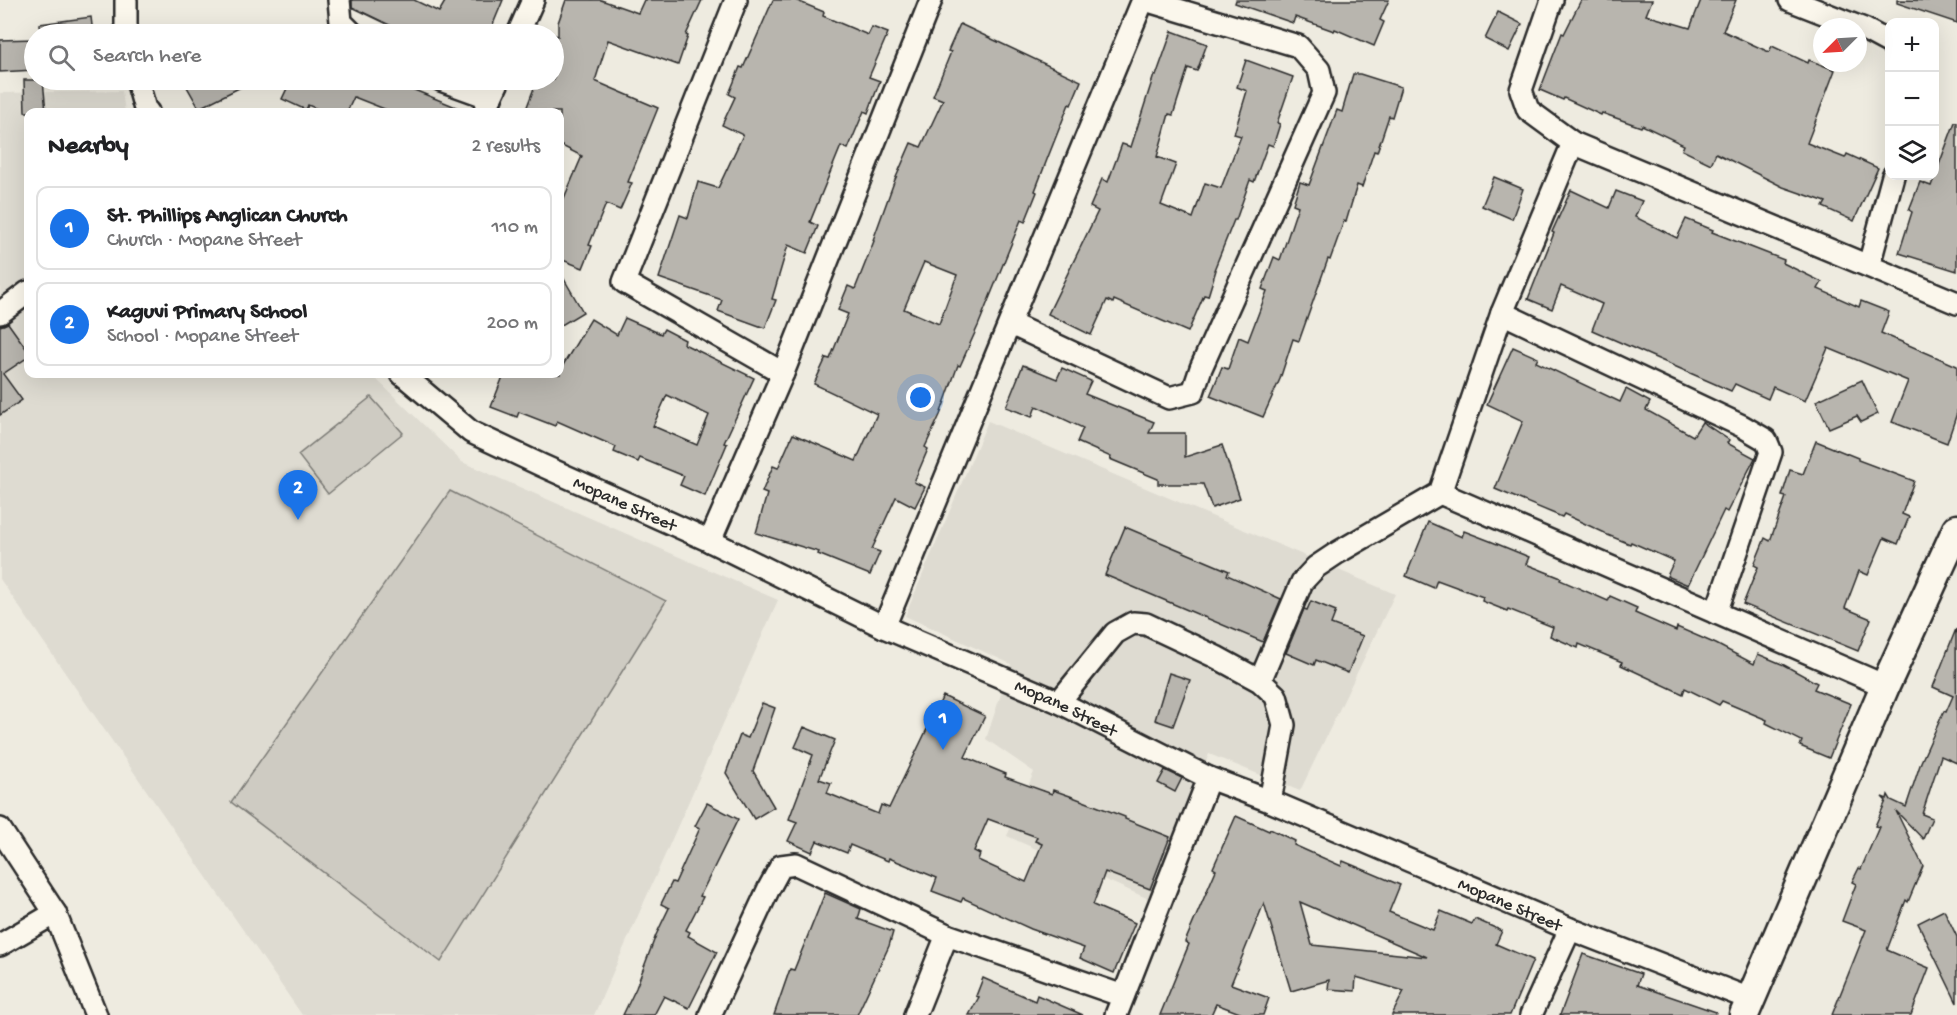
<!DOCTYPE html>
<html lang="en">
<head>
<meta charset="utf-8">
<style>
  :root { --surface:#fff; --page:#f2f2f2; --text:#202124; --muted:#757577; --line:#e0e0e0; --accent:#1a73e8 }
  body { margin:0; font-family:"Gochi Hand",sans-serif; background:var(--page); color:var(--text) }
  .controls { position:absolute; right:18px; top:18px; display:grid; overflow:hidden; border-radius:12px; box-shadow:0 6px 24px #0002 }
  .controls button { width:54px; height:54px; display:grid; place-items:center; padding:0; border:0; border-bottom:2px solid var(--line); background:var(--surface); color:var(--text); font:30px sans-serif }
  .compass { position:absolute; left:1813px; top:18px; width:54px; height:54px; border-radius:50%; background:var(--surface); box-shadow:0 6px 24px #0002; rotate:246deg }
  .you { position:absolute; left:921px; top:398px; width:21px; height:21px; margin:-15px; border:4px solid #fff; border-radius:50%; background:#1a73e8; box-shadow:0 0 0 9px #1a73e833 }
  .badge { display:grid; place-items:center; width:39px; height:39px; border-radius:50%; background:var(--accent); color:#fff; font-size:20px; font-weight:700 }
  .pin { position:absolute; translate:-50% -50px; filter:drop-shadow(0 2px 3px #0008) }
  .pin::after { content:''; position:absolute; top:32px; width:21px; height:18px; background:inherit; clip-path:polygon(0 0,100% 0,50% 100%) }
  .list { margin:0; padding:0; list-style:none }
  h2 { display:flex; justify-content:space-between; align-items:center; height:78px; margin:0; padding:0 24px; font-size:26px }
  h2 small { font-size:20px; font-weight:400; color:var(--muted) }
  .list li { display:grid; grid-template-columns:39px 1fr auto; gap:18px; align-items:center; box-sizing:border-box; height:84px; margin:0 12px 12px; padding:0 12px; border:2px solid var(--line); border-radius:12px }
  .list b { display:block; font-size:22px; white-space:nowrap }
  .list p { margin:0; font-size:20px; white-space:nowrap; color:var(--muted) }
  .list em { font-size:20px; font-style:normal; color:var(--muted) }
  .icon { flex:none; width:33px; height:33px; fill:none; stroke:currentColor; stroke-width:2; stroke-linecap:round; stroke-linejoin:round }
  .map { position:relative; flex:none; width:1957px; height:1015px; overflow:hidden }
  .search { position:absolute; background:var(--surface); box-shadow:0 6px 24px #0002; left:24px; top:24px; width:540px; height:66px; display:flex; align-items:center; gap:15px; box-sizing:border-box; padding:0 21px; border-radius:33px; color:var(--muted); font-size:22px }
  .panel { position:absolute; background:var(--surface); box-shadow:0 6px 24px #0002; left:24px; top:108px; width:540px; height:270px; border-radius:12px }
  .map>svg:first-child { display:block }
  .built { fill:#dedbd1 }
  .green { fill:#cecbc2; stroke:#7c7b76; stroke-width:1.5 }
  .building { fill:#b8b5ae; stroke:#2b2b2b; stroke-width:1.5; fill-rule:evenodd }
  .lines { fill:none; stroke-linecap:round; stroke-linejoin:round }
  .street-casing { stroke:#2b2b2b; stroke-width:26 }
  .secondary-casing { stroke:#2b2b2b; stroke-width:33 }
  .street { stroke:#fbf7ec; stroke-width:21 }
  .secondary { stroke:#fbf7ec; stroke-width:28 }
  .labels { text-anchor:middle; stroke-width:6; stroke-linejoin:round; paint-order:stroke }
  .street-label { font-size:18px; fill:#2b2b2b; stroke:#fbf7ec }
</style>
</head>
<body>
<div class="map">
<svg width="1957" height="1015" viewBox="0 0 1957 1015">
  <rect width="100%" height="100%" fill="#eeebe0"/>
  <filter id="ink" filterUnits="userSpaceOnUse"><feTurbulence type="fractalNoise" baseFrequency=".0167" numOctaves="2"/><feDisplacementMap in="SourceGraphic" scale="12" xChannelSelector="R" yChannelSelector="G"/><feConvolveMatrix kernelMatrix="1 2 1 2 8 2 1 2 1" color-interpolation-filters="sRGB"/></filter>
  <g filter="url(#ink)">
    <!-- built -->
    <g class="built">
      <polygon points="122,91 125,112 28,112 28,374 371,374 462,462 778,600 594,1015 302,1015 0,579 0,93"/>
      <polygon points="988,421 1395,594 1300,791 1209,754 1151,900 1007,836 1034,772 986,739 1011,664 905,616"/>
    </g>
    <!-- green -->
    <g class="green">
      <polygon points="371,397 403,433 328,494 298,455"/>
      <polygon points="450,491 666,601 441,962 231,802"/>
    </g>
    <!-- building -->
    <g class="building">
      <polygon points="352,0 414,0 439,12 446,0 503,0 489,34 408,34 352,7"/>
      <polygon points="566,0 601,0 638,13 644,0 702,0 686,35 688,36 678,65 608,40 595,81 658,108 628,182 632,183 620,210 606,204 589,245 592,246 583,268 560,259 560,196 564,198 582,156 560,145 560,112 525,112 537,80 554,80 554,35 558,36 558,23"/>
      <polygon points="773,0 795,0 824,12 823,16 868,35 872,27 888,33 869,77 880,81 868,113 864,111 848,149 841,146 810,222 818,226 807,253 788,245 772,299 776,300 765,328 718,311 722,300 659,278 680,215 688,218 698,182 718,188 743,135 722,125 735,97 729,94 740,67 743,68"/>
      <polygon points="1236,0 1389,0 1380,20 1384,22 1374,46 1335,29 1334,31 1295,17 1293,23 1235,3"/>
      <polygon points="1581,0 1652,0 1646,15 1690,28 1701,0 1736,0 1723,31 1769,52 1772,46 1808,63 1809,60 1835,70 1807,143 1845,158 1847,154 1878,168 1854,221 1823,207 1826,202 1783,187 1716,153 1711,164 1682,150 1684,145 1642,125 1641,127 1602,113 1601,115 1564,98 1563,100 1540,90 1562,33 1564,34"/>
      <polygon points="1897,0 1957,1 1957,23 1897,3"/>
      <polygon points="1498,12 1522,24 1509,51 1485,39"/>
      <polygon points="91,17 93,34 40,34 40,24"/>
      <path d="M960,24L1081,81L1071,105L1069,104L1048,157L1035,191L1037,192L1025,222L1021,220L978,326L960,366L958,365L940,415L925,447L928,449L914,482L925,487L915,507L896,497L872,549L880,552L870,575L818,554L819,552L756,533L767,494L762,492L773,466L778,468L793,434L856,461L877,414L814,384L826,358L830,359L848,314L838,310L848,286L855,289L874,241L873,240L894,182L911,143L921,147L943,100L933,96L951,52L948,51ZM924,262L957,275L939,324L904,309Z"/>
      <polygon points="1172,31 1207,44 1197,71 1188,68 1173,115 1169,114 1157,157 1176,164 1161,205 1193,218 1205,183 1221,188 1241,136 1234,134 1247,91 1237,87 1246,60 1293,77 1277,123 1280,124 1273,146 1268,144 1254,182 1250,180 1236,220 1234,220 1214,270 1216,270 1208,296 1204,295 1188,332 1114,300 1113,303 1107,300 1091,335 1048,314 1098,211 1090,207 1102,179 1108,182 1122,144 1131,147 1154,75 1156,76"/>
      <polygon points="34,39 34,70 0,72 0,40"/>
      <polygon points="1353,74 1360,74 1401,87 1392,117 1389,116 1377,152 1374,151 1362,187 1357,185 1346,222 1344,221 1330,260 1328,259 1299,341 1293,339 1280,379 1263,417 1210,396 1222,367 1228,369 1239,337 1248,341 1267,291 1262,289 1274,257 1280,260 1298,206 1293,204 1300,182 1309,185 1337,110 1342,112"/>
      <polygon points="24,80 43,80 46,112 25,112"/>
      <polygon points="196,80 255,80 199,108 186,85"/>
      <polygon points="291,80 390,80 468,112 392,112 354,97 347,112 324,112 308,105 306,110 282,99"/>
      <polygon points="1955,122 1957,122 1957,271 1899,253 1912,212 1909,210 1920,182 1931,186"/>
      <polygon points="1494,177 1523,189 1512,219 1482,206"/>
      <polygon points="1571,190 1609,208 1616,191 1642,201 1635,217 1677,238 1686,219 1713,230 1712,232 1784,260 1783,263 1822,282 1818,289 1859,307 1861,301 1889,312 1881,333 1957,366 1957,413 1947,443 1892,422 1908,381 1828,348 1805,401 1773,387 1768,399 1735,384 1731,391 1592,330 1602,304 1561,286 1552,309 1528,299 1554,233 1552,232"/>
      <polygon points="560,272 583,312 560,326"/>
      <path d="M625,318L661,334L664,329L685,340L684,344L754,378L724,443L727,444L705,496L680,485L684,476L640,458L638,462L614,452L616,447L557,421L555,426L519,412L517,417L491,407L504,374H560V370L591,319L617,335ZM667,395L709,415L697,445L653,426Z"/>
      <polygon points="8,323 28,351 28,357 3,374 22,400 0,415 0,326"/>
      <polygon points="1513,347 1538,358 1536,362 1620,402 1626,389 1650,402 1646,410 1693,436 1702,422 1729,440 1727,443 1755,458 1727,512 1724,510 1688,585 1667,576 1674,561 1631,542 1630,544 1605,534 1605,533 1564,514 1562,517 1495,489 1523,421 1487,404"/>
      <polygon points="1023,365 1057,379 1062,368 1091,381 1085,394 1154,422 1149,433 1185,433 1185,457 1222,445 1240,498 1212,508 1203,484 1158,484 1158,479 1110,459 1111,457 1077,442 1083,428 1036,406 1032,417 1006,407"/>
      <polygon points="1862,380 1878,414 1861,422 1857,416 1829,428 1816,401"/>
      <polygon points="1816,441 1858,458 1858,460 1914,481 1902,514 1909,517 1898,544 1884,538 1868,575 1859,571 1845,608 1871,619 1858,651 1743,604 1758,567 1754,565 1765,538 1770,541 1786,497 1782,496 1790,470 1803,474"/>
      <polygon points="1428,522 1462,537 1464,531 1490,541 1529,557 1526,564 1561,578 1560,580 1608,601 1610,596 1637,608 1635,613 1676,631 1677,627 1716,644 1754,664 1758,654 1784,665 1817,683 1814,689 1851,704 1829,758 1800,746 1802,741 1766,723 1767,720 1722,701 1719,705 1685,688 1683,694 1621,665 1622,662 1579,644 1578,648 1550,636 1553,627 1508,609 1507,611 1482,601 1483,597 1437,580 1434,588 1406,576"/>
      <polygon points="1125,527 1229,571 1227,575 1281,599 1263,642 1105,575"/>
      <polygon points="1311,601 1336,611 1331,624 1363,636 1348,673 1316,660 1314,665 1286,653 1304,609 1307,610"/>
      <polygon points="1956,629 1957,763 1941,756 1922,814 1932,818 1923,839 1896,811 1923,866 1908,902 1906,900 1887,950 1929,968 1911,1015 1832,1015 1866,930 1842,921 1856,884 1852,882 1859,868 1861,869 1879,827 1875,826 1886,801 1882,797 1887,799 1888,795 1891,800 1906,807 1921,762 1944,711 1946,712 1953,696 1933,687"/>
      <polygon points="1169,673 1190,680 1173,726 1155,720"/>
      <path d="M943,696L985,716L965,757L1006,774L1005,777L1052,794L1053,790L1070,796L1125,817V819L1170,837L1150,889L1105,872L1093,905L1135,923L1114,973L1080,958L1084,948L1031,929L963,898L961,902L932,891L937,878L889,858L888,861L850,845L847,853L817,841L812,852L788,841L797,822L789,819L813,755L795,747L804,727L835,740L819,779L831,783L827,793L878,814L881,805L889,808ZM988,819L1037,837L1035,841L1042,844L1026,882L978,860L980,854L974,851Z"/>
      <polygon points="762,703 775,708 753,771 774,807 754,819 726,773 740,735 748,738"/>
      <polygon points="1165,770 1182,778 1175,792 1158,783"/>
      <polygon points="707,803 738,819 700,896 703,897 686,930 690,932 688,936 717,952 689,1008 664,996 654,1015 623,1015 636,988 656,935 669,908 661,904 672,882 675,883 700,828 695,826"/>
      <path d="M1236,816L1269,831L1270,829L1295,841L1294,845L1341,866L1343,861L1400,885L1389,912L1433,930L1441,911L1472,924L1475,919L1502,931L1496,944L1533,960L1510,1015H1392L1404,991L1356,977L1355,991L1328,989L1329,980L1291,991L1264,903L1231,984L1269,998L1263,1015H1245L1216,1004L1211,1015H1160L1189,944L1185,942L1216,870L1213,868ZM1300,902L1427,957L1312,945Z"/>
      <polygon points="825,893 861,909 858,919 893,932 889,946 857,1015 774,1015 790,969 794,970"/>
      <polygon points="1944,910 1957,937 1957,1003 1918,923"/>
      <polygon points="1583,954 1641,974 1637,985 1716,1012 1715,1015 1560,1015"/>
      <polygon points="983,978 1035,1001 1037,995 1083,1015 969,1015 979,997 976,996"/>
    </g>
    <g class="lines">
      <defs>
        <g id="street">
          <polyline points="339,0 341,22 353,34"/>
          <polyline points="736,0 624,282 783,373"/>
          <polyline points="1552,0 1521,90 1528,110 1573,143 1957,303"/>
          <polyline points="1790,0 1864,29 1890,43"/>
          <polyline points="126,34 126,0"/>
          <polyline points="518,34 533,0"/>
          <polyline points="137,80 145,109 148,112"/>
          <polyline points="441,80 491,98"/>
          <polyline points="484,112 499,80"/>
          <polyline points="1869,265 1893,176"/>
          <polyline points="0,313 28,292"/>
          <polyline points="1502,313 1742,426 1766,440 1771,452 1716,613"/>
          <polyline points="1011,324 1169,398 1193,392 1201,368 1324,93 1319,70 1298,46 1145,0"/>
          <path id="s1" d="M402,374L471,432L541,465L710,541L884,627L1059,702L1209,778L1270,801L1570,929L1750,999"/>
          <polyline points="1440,493 1885,686"/>
          <polyline points="710,541 783,373 931,0"/>
          <polyline points="884,627 1143,0"/>
          <polyline points="1260,681 1302,582 1316,567 1337,553 1440,493 1502,313 1573,143"/>
          <polyline points="1059,702 1115,633 1133,623 1146,624 1216,657 1260,681 1276,696 1284,725 1270,801"/>
          <polyline points="0,829 55,913"/>
          <polyline points="0,945 55,913 96,1015"/>
          <polyline points="710,1015 769,888 781,866 796,864 947,935"/>
          <polyline points="915,1015 947,935 1123,996"/>
          <polyline points="1116,1015 1209,778"/>
          <polyline points="1531,1015 1570,929"/>
        </g>
        <polyline id="secondary" points="1744,1015 1885,686 1957,529"/>
      </defs>
      <!-- street casing -->
      <use href="#street" class="street-casing"/>
      <!-- secondary casing -->
      <use href="#secondary" class="secondary-casing"/>
      <!-- street -->
      <use href="#street" class="street"/>
      <!-- secondary -->
      <use href="#secondary" class="secondary"/>
    </g>
  </g>
  <g class="labels">
    <!-- street labels -->
    <g class="street-label">
      <text dy="6" stroke="none"><textPath href="#s1" startOffset="260">Mopane Street</textPath></text>
      <text dy="6" stroke="none"><textPath href="#s1" startOffset="746">Mopane Street</textPath></text>
      <text dy="6" stroke="none"><textPath href="#s1" startOffset="1232">Mopane Street</textPath></text>
    </g>
  </g>
</svg>
<div class="controls">
<button>+</button>
<button>−</button>
<button><svg class="icon" aria-label="layers" viewBox="0 0 24 24"><path d="M12 4l9 5-9 5-9-5zM3 14l9 5 9-5"/></svg></button>
</div>
<svg class="compass" viewBox="-18 -18 36 36"><path d="M0-13l5 13h-10z" fill="#e53935"/><path d="M0 13l5-13h-10z" fill="#757577"/></svg>
<div class="you"></div>
<div class="pin badge" style="left:943px;top:750px">1</div>
<div class="pin badge" style="left:298px;top:520px">2</div>
<div class="search"><svg class="icon" aria-label="search" viewBox="0 0 24 24"><circle cx="10" cy="10" r="6"/><path d="M15 15l6 6"/></svg>Search here</div>
<section class="panel">
<h2>Nearby<small>2 results</small></h2>
<ul class="list">
<li><span class="badge">1</span><div><b>St. Phillips Anglican Church</b><p>Church · Mopane Street</p></div><em>110 m</em></li>
<li><span class="badge">2</span><div><b>Kaguvi Primary School</b><p>School · Mopane Street</p></div><em>200 m</em></li>
</ul>
</section>
</div>
</body>
</html>
